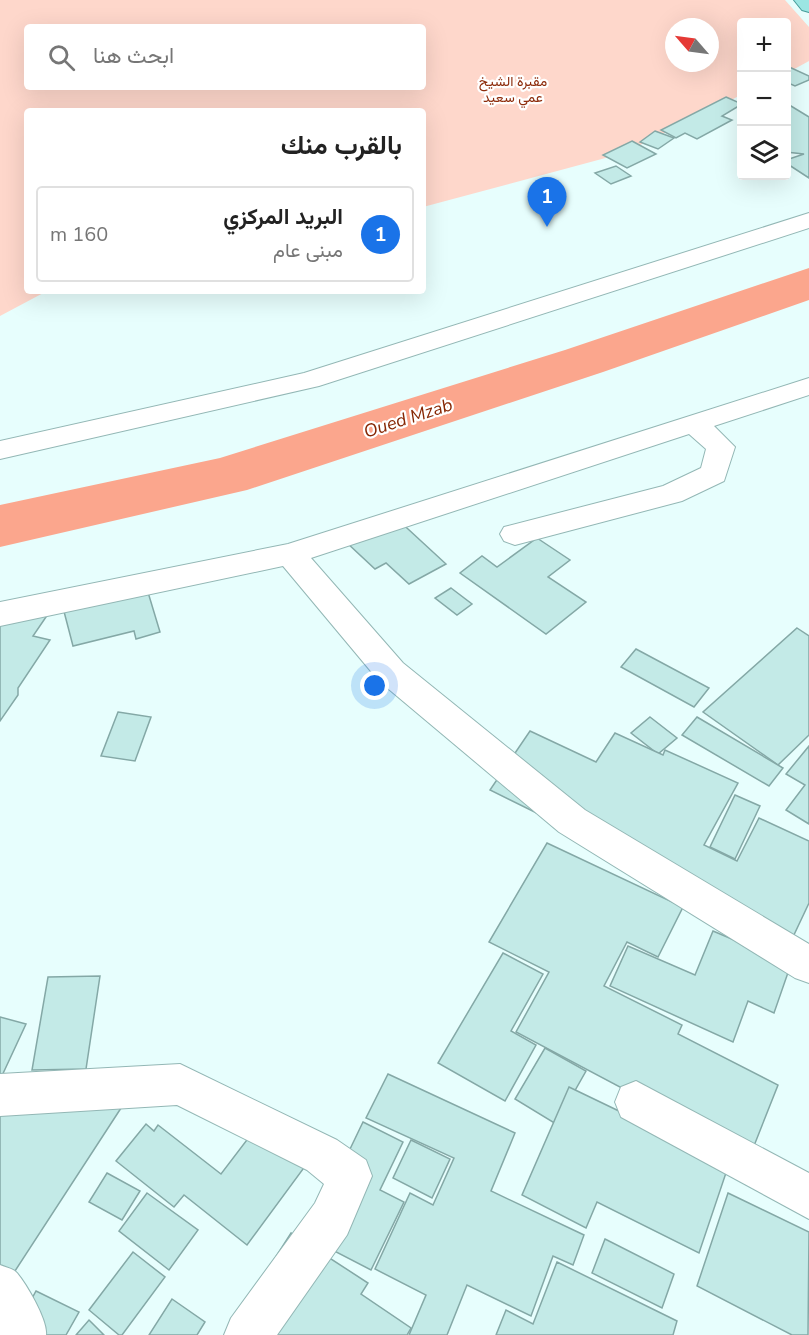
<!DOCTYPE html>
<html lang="ar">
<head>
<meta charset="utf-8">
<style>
  :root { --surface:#fff; --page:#f2f2f2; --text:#222; --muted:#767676; --line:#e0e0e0; --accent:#1a73e8 }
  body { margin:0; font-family:"Nunito Sans",Vazirmatn,sans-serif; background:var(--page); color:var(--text); direction:rtl }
  .controls { position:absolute; right:18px; top:18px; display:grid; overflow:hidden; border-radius:6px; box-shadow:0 6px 24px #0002 }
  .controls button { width:54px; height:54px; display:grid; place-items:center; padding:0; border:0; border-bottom:2px solid var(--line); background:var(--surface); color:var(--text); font:30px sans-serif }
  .compass { position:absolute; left:665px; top:18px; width:54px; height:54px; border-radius:50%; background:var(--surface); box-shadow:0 6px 24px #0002; rotate:298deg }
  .you { position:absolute; left:375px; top:686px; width:21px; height:21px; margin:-15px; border:4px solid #fff; border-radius:50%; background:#1a73e8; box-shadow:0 0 0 9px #1a73e833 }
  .badge { display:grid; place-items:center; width:39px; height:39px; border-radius:50%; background:var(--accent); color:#fff; font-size:20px; font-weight:700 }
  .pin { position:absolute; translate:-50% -50px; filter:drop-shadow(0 2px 3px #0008) }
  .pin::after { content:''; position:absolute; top:32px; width:21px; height:18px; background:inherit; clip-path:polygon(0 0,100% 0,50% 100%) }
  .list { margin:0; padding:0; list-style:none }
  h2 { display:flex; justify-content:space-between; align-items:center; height:78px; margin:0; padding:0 24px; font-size:26px }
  h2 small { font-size:20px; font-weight:400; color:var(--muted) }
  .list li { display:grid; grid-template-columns:39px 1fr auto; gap:18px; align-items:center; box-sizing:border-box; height:96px; margin:0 12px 12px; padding:0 12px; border:2px solid var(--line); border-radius:6px }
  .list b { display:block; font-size:22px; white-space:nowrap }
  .list p { margin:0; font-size:20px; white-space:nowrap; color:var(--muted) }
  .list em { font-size:20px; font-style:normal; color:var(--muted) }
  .icon { flex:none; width:33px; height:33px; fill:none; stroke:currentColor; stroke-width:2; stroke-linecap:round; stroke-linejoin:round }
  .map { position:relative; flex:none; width:809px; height:1335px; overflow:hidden; direction:ltr }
  .search { position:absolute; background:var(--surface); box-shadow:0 6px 24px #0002; left:24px; top:24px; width:402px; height:66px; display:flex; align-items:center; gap:15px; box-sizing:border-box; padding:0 21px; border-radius:6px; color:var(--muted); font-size:22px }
  .panel { position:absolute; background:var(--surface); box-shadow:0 6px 24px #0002; left:24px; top:108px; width:402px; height:186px; border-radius:6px; direction:rtl }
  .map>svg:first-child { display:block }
  .green { fill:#fed7cb; fill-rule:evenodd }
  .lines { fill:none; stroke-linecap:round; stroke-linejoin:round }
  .river { fill:#fba68d; fill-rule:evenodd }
  .building { fill:#c3eae7; stroke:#84a8a6; stroke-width:1.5 }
  .minor-casing { stroke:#93b7b5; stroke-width:2 }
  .major-casing { stroke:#449b98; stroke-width:2 }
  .minor { fill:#fff; fill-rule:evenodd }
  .major { fill:#9be6e3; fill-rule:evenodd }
  .labels { text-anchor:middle; stroke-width:4.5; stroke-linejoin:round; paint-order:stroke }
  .far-park-label { font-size:14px; fill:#8d2c0b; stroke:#fff }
  .water-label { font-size:18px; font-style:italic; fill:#862603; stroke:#fff }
</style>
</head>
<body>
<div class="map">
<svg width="809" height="1335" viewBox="0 0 809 1335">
  <rect width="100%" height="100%" fill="#e7fefd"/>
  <!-- green -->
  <path class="green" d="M0,0H785L809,27V61L787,73L786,22H742L741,95L624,153L423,207V111H27V291H47L0,316ZM27,27H423V87H27ZM674,27H710V63H674Z"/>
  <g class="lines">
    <!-- river -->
    <polygon class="river" points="809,268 809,300 603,372 247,490 0,547 0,505 220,458 565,350"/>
  </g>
  <!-- building -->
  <g class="building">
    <polygon points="787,66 809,76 809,80 795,86 786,82"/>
    <polygon points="726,97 742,104 722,116 732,120 697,139 685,133 676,138 661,130"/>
    <polygon points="786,103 809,117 809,178 786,163 786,160 804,154 786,152"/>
    <polygon points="655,131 674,138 658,149 640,142"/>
    <polygon points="632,141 656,154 627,168 603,155"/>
    <polygon points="616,166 631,176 611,184 595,173"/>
    <polygon points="395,517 446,564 409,584 386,563 375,569 346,542"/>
    <polygon points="537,538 570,560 548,577 586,602 546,634 460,573 482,556 497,567"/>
    <polygon points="144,579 160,632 136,639 134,631 73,646 61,600"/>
    <polygon points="451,588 472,604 457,615 435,598"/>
    <polygon points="46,601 46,617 33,636 50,640 18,688 18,695 0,721 0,607"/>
    <polygon points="797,628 809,636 809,735 778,765 703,712"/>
    <polygon points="636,649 709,688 694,707 621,667"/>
    <polygon points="118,712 151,717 135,761 101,756"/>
    <polygon points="650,717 677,738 658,754 631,733"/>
    <polygon points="697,717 783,768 769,786 682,735"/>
    <polygon points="530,731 596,762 615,733 663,755 665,750 738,783 704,845 737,861 759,818 809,841 809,903 792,939 490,790"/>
    <polygon points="809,746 809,824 786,810 805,785 786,774"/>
    <polygon points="735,795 760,806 735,859 710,847"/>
    <polygon points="547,843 683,907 658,957 627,942 604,986 682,1025 678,1034 778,1085 750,1156 516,1032 549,972 489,942"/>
    <polygon points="713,931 791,964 774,1013 748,1001 733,1042 610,986 628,946 695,975"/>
    <polygon points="503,953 543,974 511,1031 536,1045 505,1101 438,1063"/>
    <polygon points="100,976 86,1069 32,1070 48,977"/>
    <polygon points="0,1017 26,1024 0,1080"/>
    <polygon points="545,1048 586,1071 556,1124 515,1099"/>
    <polygon points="388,1074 515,1133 491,1191 584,1235 573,1265 553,1256 531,1316 467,1285 447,1335 409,1335 426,1295 375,1269 410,1193 433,1205 454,1158 366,1118"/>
    <polygon points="569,1087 729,1164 699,1253 597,1202 586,1228 522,1195"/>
    <polygon points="0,1091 123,1105 0,1294"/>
    <polygon points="363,1122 403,1142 380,1190 404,1202 371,1270 311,1239 339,1172"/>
    <polygon points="146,1124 154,1131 158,1125 221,1174 256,1128 306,1165 247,1245 184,1195 174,1207 116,1161"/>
    <polygon points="411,1140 450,1159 432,1198 393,1178"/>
    <polygon points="107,1173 140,1191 122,1220 89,1202"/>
    <polygon points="147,1193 198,1230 169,1270 119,1231"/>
    <polygon points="728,1193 809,1232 808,1335 792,1335 697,1286"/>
    <polygon points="291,1233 368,1283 361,1294 411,1328 407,1335 226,1335"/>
    <polygon points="605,1239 674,1274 662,1308 592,1273"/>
    <polygon points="133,1252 165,1277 122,1335 119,1335 89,1310"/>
    <polygon points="557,1262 677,1321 673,1335 496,1335 506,1310 533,1324"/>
    <polygon points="36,1291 79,1312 66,1335 12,1335"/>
    <polygon points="172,1299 205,1322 197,1335 149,1335"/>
    <polygon points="89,1320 104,1335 76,1335"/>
  </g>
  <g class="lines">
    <defs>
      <g id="minor">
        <polygon points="809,213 809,228 319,386 0,459 0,441 304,373"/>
        <polygon points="809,378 809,395 714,426 735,447 724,481 682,501 515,545 504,541 500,534 504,527 663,486 701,468 706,449 689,434 311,558 403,663 585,810 809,944 809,983 795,978 559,832 379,681 283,566 0,626 0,602 288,544"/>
        <polygon points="180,1064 337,1140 366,1160 372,1176 347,1235 277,1335 224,1335 231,1318 315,1203 324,1184 307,1170 177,1105 0,1116 0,1074"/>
        <polygon points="636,1081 809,1173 809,1219 621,1117 615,1102 621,1087"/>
        <path d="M0,1265C5,1267 14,1269 17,1273C27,1285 48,1321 46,1335H0Z"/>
      </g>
      <polygon id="major" points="794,0 809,0 809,12 802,10"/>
    </defs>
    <!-- minor casing -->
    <use href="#minor" class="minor-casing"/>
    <!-- major casing -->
    <use href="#major" class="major-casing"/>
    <!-- minor -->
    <use href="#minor" class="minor"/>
    <!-- major -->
    <use href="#major" class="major"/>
  </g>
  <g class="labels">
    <!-- far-park labels -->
    <g class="far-park-label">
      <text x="513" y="86">مقبرة الشيخ<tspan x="513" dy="16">عمي سعيد</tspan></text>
    </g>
    <!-- water labels -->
    <g class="water-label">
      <text transform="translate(408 418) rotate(-18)" y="6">Oued Mzab</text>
    </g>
  </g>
</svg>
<div class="controls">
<button>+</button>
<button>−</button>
<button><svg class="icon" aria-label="layers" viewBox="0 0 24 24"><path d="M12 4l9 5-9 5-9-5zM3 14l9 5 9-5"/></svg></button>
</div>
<svg class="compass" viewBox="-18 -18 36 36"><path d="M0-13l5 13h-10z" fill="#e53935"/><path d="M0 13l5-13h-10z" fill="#767676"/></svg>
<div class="you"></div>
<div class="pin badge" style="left:547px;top:227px">1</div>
<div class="search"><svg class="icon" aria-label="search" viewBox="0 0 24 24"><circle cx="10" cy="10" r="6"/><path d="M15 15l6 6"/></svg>ابحث هنا</div>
<section class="panel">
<h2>بالقرب منك<small></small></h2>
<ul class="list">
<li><span class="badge">1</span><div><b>البريد المركزي</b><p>مبنى عام</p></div><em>160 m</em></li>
</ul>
</section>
</div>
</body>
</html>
